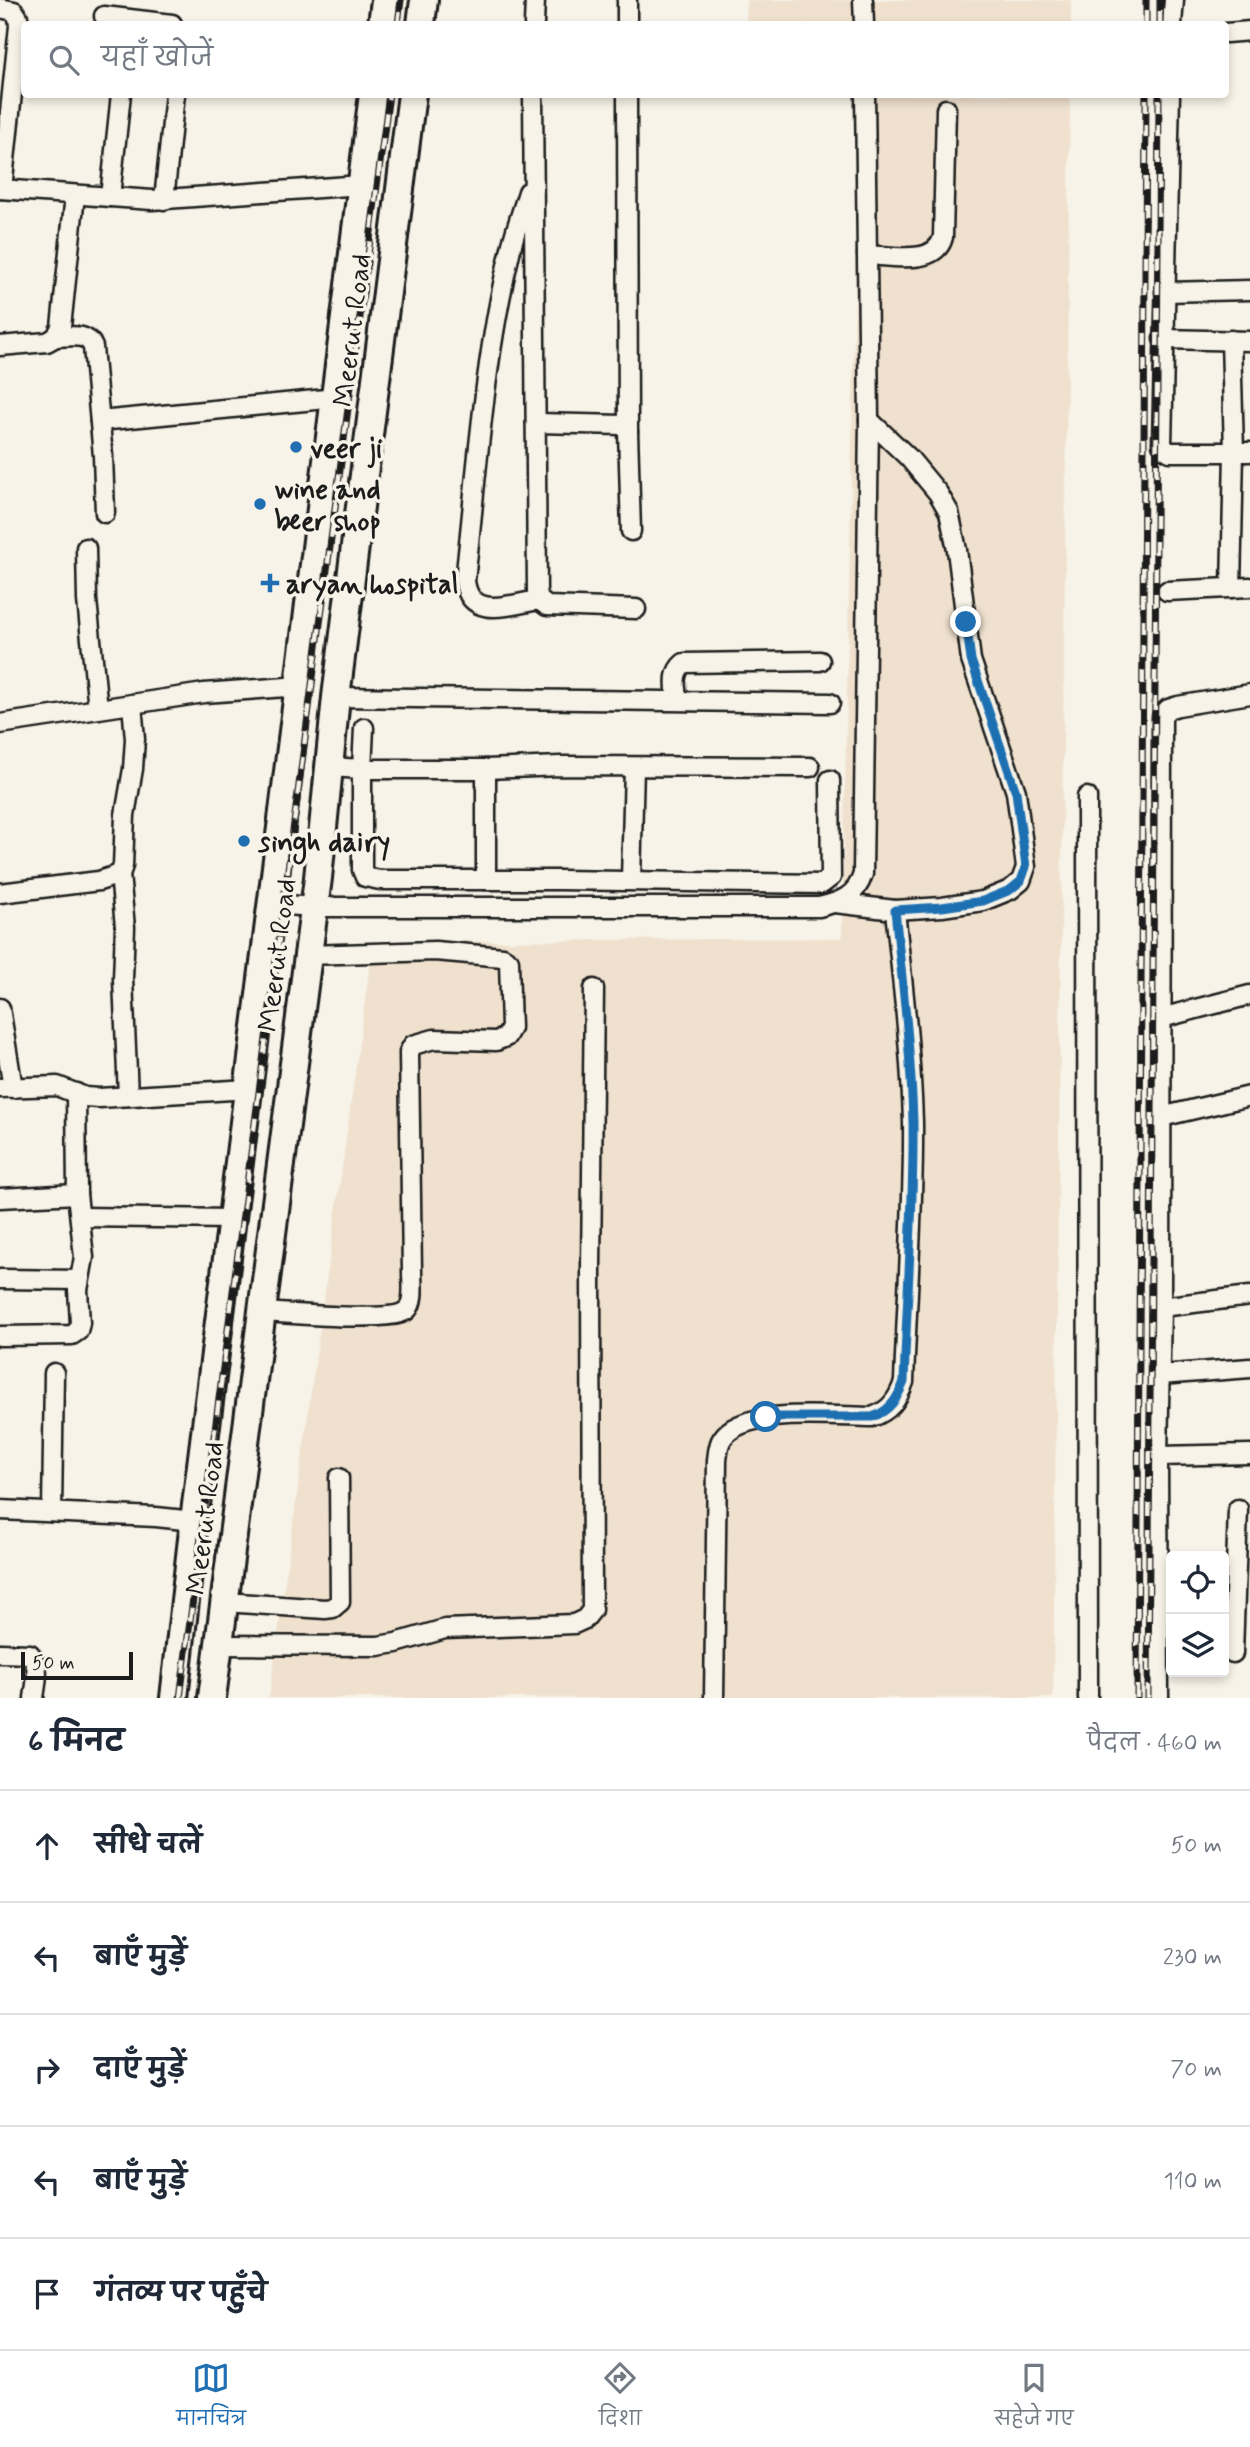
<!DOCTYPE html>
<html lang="hi">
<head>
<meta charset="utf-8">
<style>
  :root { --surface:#fff; --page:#f6f6f7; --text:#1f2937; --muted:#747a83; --line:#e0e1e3; --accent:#1f6fb2 }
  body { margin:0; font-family:Mynerve,"Playpen Sans Deva",sans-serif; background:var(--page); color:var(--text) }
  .controls { position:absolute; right:21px; bottom:21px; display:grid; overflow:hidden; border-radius:7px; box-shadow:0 4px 10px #0003 }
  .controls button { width:63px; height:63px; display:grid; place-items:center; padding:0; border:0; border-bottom:2px solid var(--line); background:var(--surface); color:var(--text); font:35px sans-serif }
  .scale { position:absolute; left:21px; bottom:18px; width:112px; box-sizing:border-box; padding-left:7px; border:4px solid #1c1c1c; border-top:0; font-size:19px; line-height:24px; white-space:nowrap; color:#1c1c1c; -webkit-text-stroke:5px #f7f3e8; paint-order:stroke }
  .stop { position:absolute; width:21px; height:21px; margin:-16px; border:5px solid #1f6fb2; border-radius:50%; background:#fff }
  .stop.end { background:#1f6fb2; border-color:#fff; box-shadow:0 2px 7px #0008 }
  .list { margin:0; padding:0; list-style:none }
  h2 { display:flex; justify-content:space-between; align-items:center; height:91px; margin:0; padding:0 28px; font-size:30px }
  h2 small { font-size:23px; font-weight:400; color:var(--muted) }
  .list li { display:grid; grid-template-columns:46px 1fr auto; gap:21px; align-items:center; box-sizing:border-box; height:112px; padding:0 28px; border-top:2px solid var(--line) }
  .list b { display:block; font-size:26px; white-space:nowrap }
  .list em { font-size:23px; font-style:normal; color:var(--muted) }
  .icon { flex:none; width:38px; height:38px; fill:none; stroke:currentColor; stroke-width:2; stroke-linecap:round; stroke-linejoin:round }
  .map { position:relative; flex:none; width:1250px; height:1698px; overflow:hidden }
  .search { position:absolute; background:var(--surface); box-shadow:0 4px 10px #0003; left:21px; right:21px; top:21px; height:77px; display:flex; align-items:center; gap:18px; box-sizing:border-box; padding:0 24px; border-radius:7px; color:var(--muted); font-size:26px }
  .sheet { height:651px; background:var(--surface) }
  nav { display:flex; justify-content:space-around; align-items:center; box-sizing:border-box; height:98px; border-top:2px solid var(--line); background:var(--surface); font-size:19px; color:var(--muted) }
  nav a { display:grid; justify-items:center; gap:4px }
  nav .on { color:var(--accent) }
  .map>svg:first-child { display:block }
  .built { fill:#f0e1ce }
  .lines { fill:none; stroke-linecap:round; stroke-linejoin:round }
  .minor-casing { stroke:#1c1c1c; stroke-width:23 }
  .highway-casing { stroke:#1c1c1c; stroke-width:32 }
  .minor { stroke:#f7f3e8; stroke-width:18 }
  .highway { stroke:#f7f3e8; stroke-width:26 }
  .rail-casing { stroke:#1c1c1c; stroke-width:7 }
  .rail { stroke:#f7f3e8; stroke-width:4.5; stroke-dasharray:13; stroke-linecap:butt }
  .route { stroke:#1f6fb2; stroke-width:9 }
  .poi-dot { fill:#1f6fb2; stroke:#f7f3e8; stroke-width:2.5 }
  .labels { text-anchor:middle; stroke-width:7; stroke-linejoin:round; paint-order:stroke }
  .street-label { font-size:28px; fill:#1c1c1c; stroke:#f7f3e8 }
  .poi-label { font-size:28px; font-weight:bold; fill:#1c1c1c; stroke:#f7f3e8; text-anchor:start }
</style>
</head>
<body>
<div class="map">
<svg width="1250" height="1698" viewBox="0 0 1250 1698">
  <rect width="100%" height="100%" fill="#f7f3e8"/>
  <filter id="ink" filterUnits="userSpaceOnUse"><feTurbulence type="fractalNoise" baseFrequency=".0143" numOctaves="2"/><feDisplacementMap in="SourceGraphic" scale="14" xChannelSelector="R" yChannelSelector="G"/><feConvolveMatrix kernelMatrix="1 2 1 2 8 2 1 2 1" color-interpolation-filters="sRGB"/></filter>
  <g filter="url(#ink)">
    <!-- built -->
    <g class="built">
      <polygon points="747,0 1071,0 1071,24 746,24"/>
      <polygon points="859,95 1070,95 1053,1698 269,1698 373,942 842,938"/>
    </g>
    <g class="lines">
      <defs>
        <g id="minor">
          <polyline points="863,0 864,24"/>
          <polyline points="0,8 14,11 18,17 19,26 2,189"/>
          <polyline points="104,16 172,24"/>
          <polyline points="534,24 535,0"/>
          <polyline points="627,24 627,0"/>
          <polyline points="1172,24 1174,0"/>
          <polyline points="1226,33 1250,31"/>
          <polyline points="533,94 537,591 539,600 547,606 636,609"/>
          <polyline points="627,94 628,431"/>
          <polyline points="1170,94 1162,444 1165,449 1170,452 1250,452"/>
          <polyline points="0,189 152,200 362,185"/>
          <path d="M528,192C522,212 514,233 510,253C484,360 477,472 465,581C470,621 511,604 539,600"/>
          <polyline points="110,197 121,94"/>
          <polyline points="164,200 175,94"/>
          <path d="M867,255C891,256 936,266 943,237L946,109"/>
          <polyline points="1165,292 1250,290"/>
          <path d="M56,337C71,337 87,332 93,347L103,456L105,513"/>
          <polyline points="1163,339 1250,341"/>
          <polyline points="0,346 47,342 56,337 61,327 75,195"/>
          <polyline points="100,421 336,398"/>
          <polyline points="536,423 623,425 628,431 631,531"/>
          <polyline points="86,548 87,600 98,709"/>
          <polyline points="1231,588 1234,452 1231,340"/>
          <polyline points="1167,591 1250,587"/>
          <polyline points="336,697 830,703"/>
          <path d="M677,700C676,686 672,673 684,663L820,661"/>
          <polyline points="0,724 204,693 300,686"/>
          <polyline points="364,728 362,769 486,769 560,766 810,767"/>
          <polyline points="329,767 362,769 362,870 365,877 380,880 559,880 822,884 831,877 830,780"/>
          <polyline points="1087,797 1088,1698"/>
          <polyline points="120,874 125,927 123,979 128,1096"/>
          <polyline points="486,880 486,769"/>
          <polyline points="631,880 634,767"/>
          <polyline points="0,893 99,881 120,874 123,866 125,815 133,769 135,739 132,704"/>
          <polyline points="835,903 895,910 942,907 983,901 1010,890 1021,881 1026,867 1016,792 971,660 957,550 949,512 938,493 909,458 869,420"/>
          <path d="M272,904L314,907H819C840,902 856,897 863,874L869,420L865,94"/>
          <polyline points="0,1008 13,1088"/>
          <polyline points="1161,1018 1250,995"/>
          <polyline points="0,1088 57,1086 85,1097 99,1098 249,1089"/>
          <polyline points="1161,1117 1250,1096"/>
          <polyline points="0,1198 77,1194"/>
          <polyline points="80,1217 232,1219"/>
          <polyline points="0,1279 79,1280"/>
          <polyline points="1161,1307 1250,1296"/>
          <path d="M263,1312C287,1313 394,1323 407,1310C415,1302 412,1283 412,1273L409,1052L413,1045L434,1039L496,1041L506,1037L511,1028L509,961L503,957L435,951L308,955"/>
          <polyline points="0,1336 72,1335 78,1331 80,1323 78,1290 84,1257 77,1194 76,1093"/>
          <polyline points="1160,1375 1250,1368"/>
          <polyline points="1158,1456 1250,1454"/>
          <polyline points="0,1510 156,1517 194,1521"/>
          <polyline points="52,1512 54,1373"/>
          <polyline points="225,1602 325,1609 333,1608 340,1602 339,1478"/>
          <polyline points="220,1645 378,1646 396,1643 445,1629 574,1624 585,1619 592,1610 591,1268 594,989"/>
          <path d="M0,1653L30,1654C41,1667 36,1682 34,1698"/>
          <polyline points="1233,1653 1238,1509"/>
          <path d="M714,1698L717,1460C718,1453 718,1445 722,1439C743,1406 836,1417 872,1417C890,1411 898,1399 904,1382C907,1295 914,1208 913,1122C911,1051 902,980 895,910"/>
          <polyline points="1159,1698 1158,1456 1161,1307 1162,716 1168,709 1178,706 1250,694"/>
        </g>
        <g id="highway">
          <polyline points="382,24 385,0"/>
          <polyline points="421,24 424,0"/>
          <polyline points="174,1698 194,1521 373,94"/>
          <polyline points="212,1698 318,878 336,697 412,94"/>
        </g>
      </defs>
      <!-- minor casing -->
      <use href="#minor" class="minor-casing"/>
      <!-- highway casing -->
      <use href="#highway" class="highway-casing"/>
      <!-- minor -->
      <use href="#minor" class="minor"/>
      <!-- highway -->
      <use href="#highway" class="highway"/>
      <defs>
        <g id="rail">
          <polyline points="398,24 401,0"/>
          <polyline points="1146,24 1146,0"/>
          <polyline points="1160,24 1160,0"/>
          <polyline points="180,1698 389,94"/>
          <polyline points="1137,1698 1146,94"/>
          <polyline points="1148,1698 1159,94"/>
        </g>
      </defs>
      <!-- rail casing -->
      <use href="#rail" class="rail-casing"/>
      <!-- rail -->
      <use href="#rail" class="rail"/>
    </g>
  </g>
  <g class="lines" filter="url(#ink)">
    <!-- route -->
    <path class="route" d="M766,1417H872C890,1411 897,1399 904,1382C907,1295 914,1208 913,1122C911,1051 902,980 895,910L942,907L983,901L1010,890L1021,881L1026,867L1016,792L971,660L966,622"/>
  </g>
  <!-- markers -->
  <g class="poi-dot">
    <circle cx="296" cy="447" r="7"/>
    <circle cx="260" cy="504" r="7"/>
    <path d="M266.5 572.5h7v7h7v7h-7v7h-7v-7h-7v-7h7z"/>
    <circle cx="244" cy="841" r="7"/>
  </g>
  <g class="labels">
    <!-- street labels -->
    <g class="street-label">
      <text transform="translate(351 330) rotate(-83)" y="10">Meerut Road</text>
      <text transform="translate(276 955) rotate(-83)" y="10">Meerut Road</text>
      <text transform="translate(204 1518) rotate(-83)" y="10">Meerut Road</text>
    </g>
    <!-- poi labels -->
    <g class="poi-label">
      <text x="310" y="457">veer ji</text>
      <text x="274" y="498">wine and<tspan x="274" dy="32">beer shop</tspan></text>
      <text x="286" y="593">aryan hospital</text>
      <text x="258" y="851">singh dairy</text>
    </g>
  </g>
</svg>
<div class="controls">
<button><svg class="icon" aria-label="locate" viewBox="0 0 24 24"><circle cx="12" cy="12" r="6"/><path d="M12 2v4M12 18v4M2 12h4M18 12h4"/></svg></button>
<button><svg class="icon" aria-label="layers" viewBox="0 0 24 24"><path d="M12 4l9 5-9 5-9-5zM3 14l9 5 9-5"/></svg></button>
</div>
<div class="scale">50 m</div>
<div class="stop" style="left:766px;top:1417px"></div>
<div class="stop end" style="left:966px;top:622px"></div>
<div class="search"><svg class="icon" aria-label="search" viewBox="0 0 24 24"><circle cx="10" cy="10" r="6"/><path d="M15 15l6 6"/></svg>यहाँ खोजें</div>
</div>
<section class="sheet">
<h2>6 मिनट<small>पैदल · 460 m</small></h2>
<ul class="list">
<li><svg class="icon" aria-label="ahead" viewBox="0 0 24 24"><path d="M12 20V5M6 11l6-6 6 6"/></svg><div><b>सीधे चलें</b></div><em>50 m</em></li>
<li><svg class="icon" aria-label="left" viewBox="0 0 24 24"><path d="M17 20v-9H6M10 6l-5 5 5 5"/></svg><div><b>बाएँ मुड़ें</b></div><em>230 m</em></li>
<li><svg class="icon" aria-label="right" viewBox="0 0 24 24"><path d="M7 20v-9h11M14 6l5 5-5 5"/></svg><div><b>दाएँ मुड़ें</b></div><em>70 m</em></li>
<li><svg class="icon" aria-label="left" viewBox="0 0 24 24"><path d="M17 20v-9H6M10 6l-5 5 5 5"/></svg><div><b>बाएँ मुड़ें</b></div><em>110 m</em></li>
<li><svg class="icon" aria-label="arrive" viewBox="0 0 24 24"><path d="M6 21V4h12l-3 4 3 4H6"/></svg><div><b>गंतव्य पर पहुँचे</b></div></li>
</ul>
</section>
<nav>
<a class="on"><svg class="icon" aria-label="map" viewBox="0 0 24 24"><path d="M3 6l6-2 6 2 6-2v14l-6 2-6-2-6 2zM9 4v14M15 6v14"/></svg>मानचित्र</a>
<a><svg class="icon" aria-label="directions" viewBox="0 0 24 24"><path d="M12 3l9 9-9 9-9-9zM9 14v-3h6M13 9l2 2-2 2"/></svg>दिशा</a>
<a><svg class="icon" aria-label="saved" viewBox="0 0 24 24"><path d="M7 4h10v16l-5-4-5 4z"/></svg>सहेजे गए</a>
</nav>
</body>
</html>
